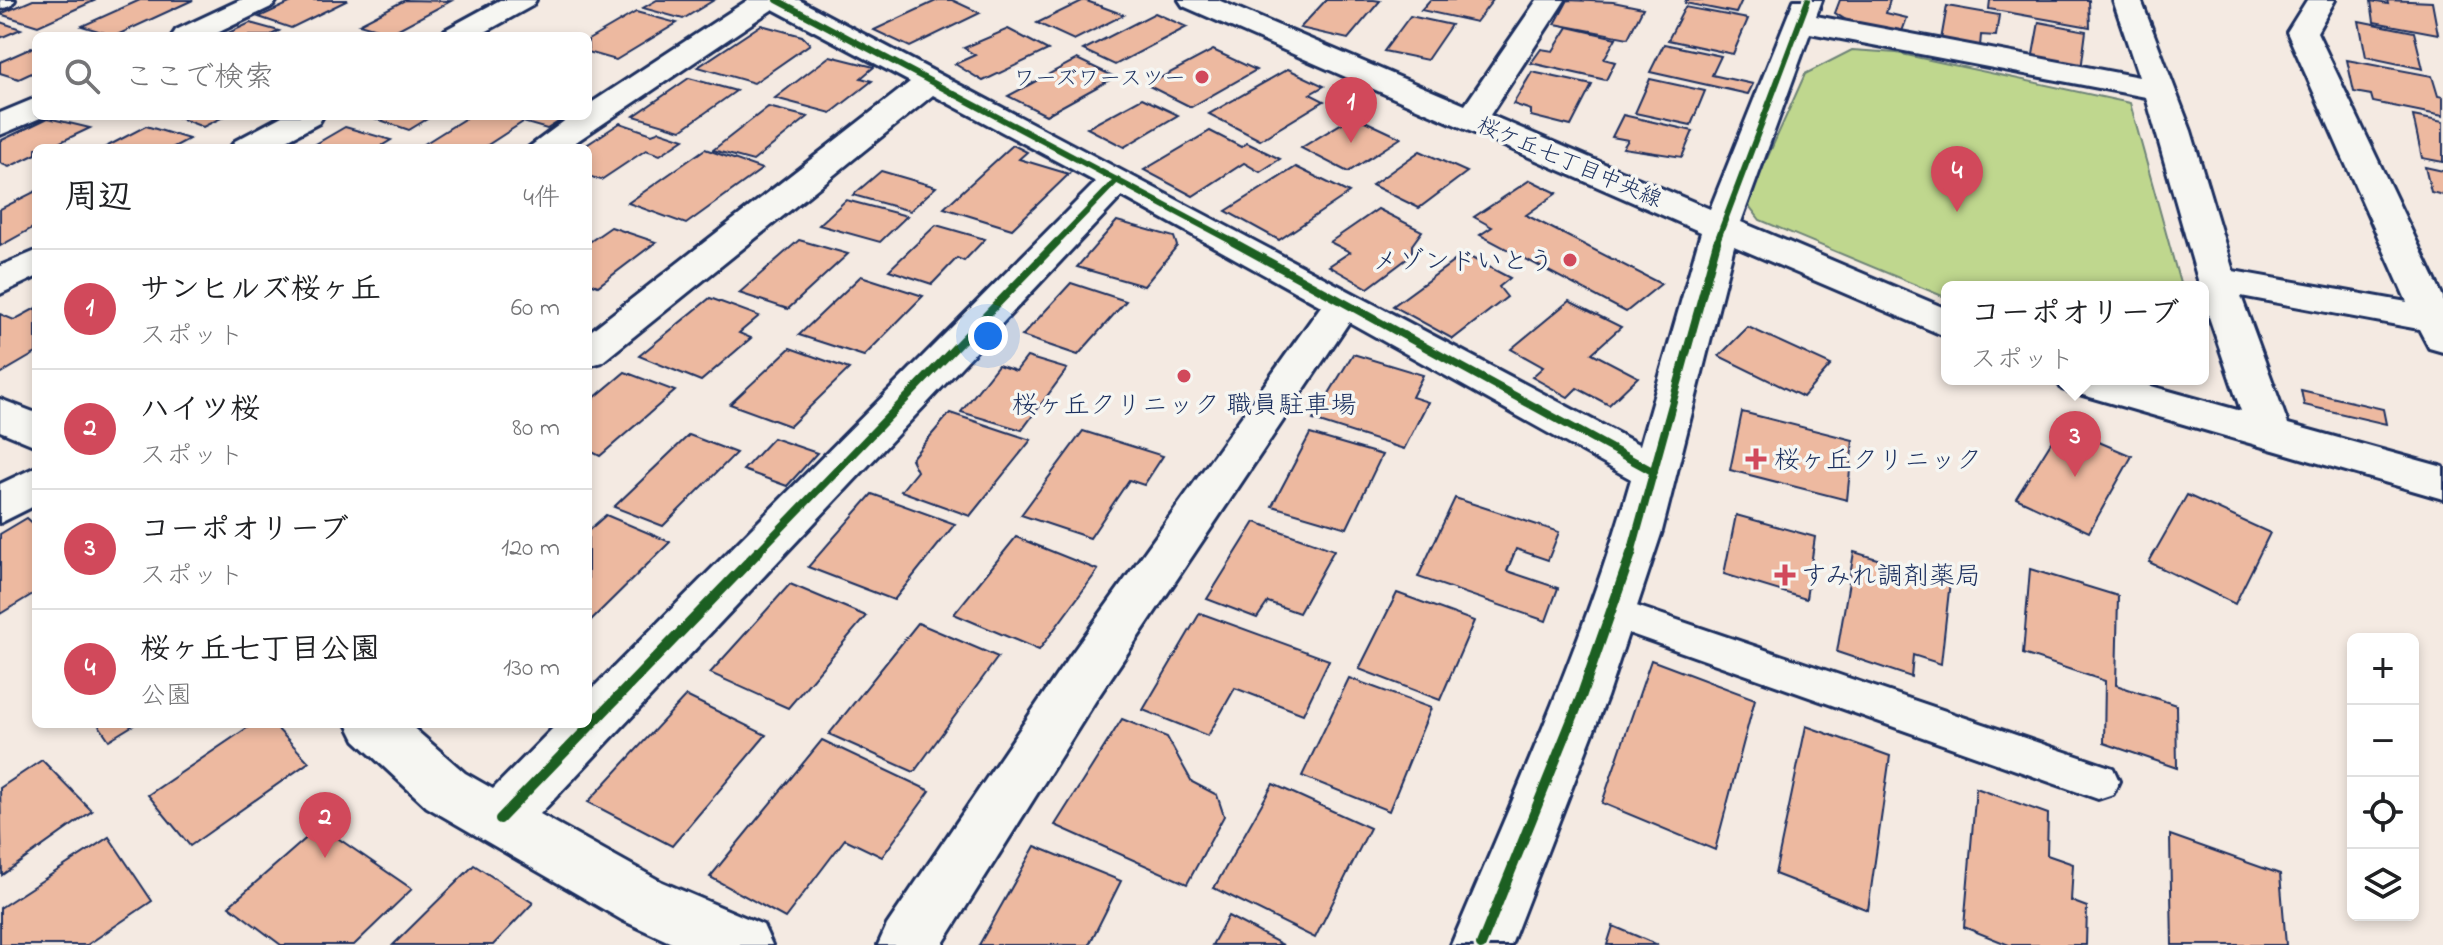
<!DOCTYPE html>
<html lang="ja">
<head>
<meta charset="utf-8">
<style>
  :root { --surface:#fff; --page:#f2f2f2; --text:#202124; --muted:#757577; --line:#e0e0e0; --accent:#d1495b }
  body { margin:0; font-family:"Indie Flower","Klee One",sans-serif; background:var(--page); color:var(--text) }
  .controls { position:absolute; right:24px; bottom:24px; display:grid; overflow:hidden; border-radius:12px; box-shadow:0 4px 12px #0003 }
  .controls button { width:72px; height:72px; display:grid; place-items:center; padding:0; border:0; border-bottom:2px solid var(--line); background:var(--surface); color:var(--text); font:40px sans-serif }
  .you { position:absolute; left:988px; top:336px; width:28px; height:28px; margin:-20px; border:6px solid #fff; border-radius:50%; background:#1a73e8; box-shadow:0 0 0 12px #1a73e833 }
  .badge { display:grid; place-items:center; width:52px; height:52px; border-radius:50%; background:var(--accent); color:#fff; font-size:26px; font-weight:700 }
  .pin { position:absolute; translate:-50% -66px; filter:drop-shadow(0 2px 4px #0008) }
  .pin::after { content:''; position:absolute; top:42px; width:28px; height:24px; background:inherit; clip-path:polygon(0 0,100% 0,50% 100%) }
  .popup { position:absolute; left:1941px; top:281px; width:268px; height:104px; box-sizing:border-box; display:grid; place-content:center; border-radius:12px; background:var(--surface); filter:drop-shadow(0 2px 6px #0005); font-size:26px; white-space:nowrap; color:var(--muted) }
  .popup b { font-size:30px; color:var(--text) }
  .popup::after { content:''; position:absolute; left:50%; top:100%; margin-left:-16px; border:16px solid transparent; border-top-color:var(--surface) }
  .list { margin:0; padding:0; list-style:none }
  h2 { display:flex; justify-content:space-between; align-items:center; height:104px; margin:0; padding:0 32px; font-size:34px }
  h2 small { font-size:26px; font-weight:400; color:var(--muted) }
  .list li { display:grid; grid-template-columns:52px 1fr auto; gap:24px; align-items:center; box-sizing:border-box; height:120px; padding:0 32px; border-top:2px solid var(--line) }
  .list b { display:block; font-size:30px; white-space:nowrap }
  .list p { margin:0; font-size:26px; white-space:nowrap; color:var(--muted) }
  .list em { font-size:26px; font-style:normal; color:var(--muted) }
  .icon { flex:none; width:44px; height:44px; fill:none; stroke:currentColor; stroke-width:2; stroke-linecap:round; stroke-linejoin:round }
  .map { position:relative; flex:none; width:2443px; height:945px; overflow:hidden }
  .search { position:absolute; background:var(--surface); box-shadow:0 4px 12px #0003; left:32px; top:32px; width:560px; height:88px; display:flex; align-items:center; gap:20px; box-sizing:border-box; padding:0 28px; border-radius:12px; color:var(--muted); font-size:30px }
  .panel { position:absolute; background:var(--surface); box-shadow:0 4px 12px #0003; left:32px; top:144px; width:560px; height:584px; border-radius:12px }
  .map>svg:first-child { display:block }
  .green { fill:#bfd78e; stroke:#6d8376; stroke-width:2 }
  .building { fill:#edb9a0; stroke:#1b2f5e; stroke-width:2 }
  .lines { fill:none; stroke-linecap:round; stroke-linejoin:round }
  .lane-casing { stroke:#1b2f5e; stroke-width:6 }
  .street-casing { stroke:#1b2f5e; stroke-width:6 }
  .lane { fill:#f6f6f2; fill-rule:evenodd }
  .street { fill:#f6f6f2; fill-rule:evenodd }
  .cycleway-far2-casing { stroke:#f6f6f2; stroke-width:10 }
  .cycleway-far1-casing { stroke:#f6f6f2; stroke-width:13 }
  .cycleway-casing { stroke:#f6f6f2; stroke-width:15 }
  .cycleway-far2 { stroke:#1b5e20; stroke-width:6 }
  .cycleway-far1 { stroke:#1b5e20; stroke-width:8 }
  .cycleway { stroke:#1b5e20; stroke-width:10 }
  .poi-dot { fill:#d1495b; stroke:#f6f6f2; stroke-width:3 }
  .labels { text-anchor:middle; stroke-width:7; stroke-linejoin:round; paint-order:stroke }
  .far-poi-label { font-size:22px; fill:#1b2f5e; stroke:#f6f6f2; text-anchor:end }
  .far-street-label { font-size:22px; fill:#1b2f5e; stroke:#f6f6f2 }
  .poi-label { font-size:26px; fill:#1b2f5e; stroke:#f6f6f2; text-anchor:start }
</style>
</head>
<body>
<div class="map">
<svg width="2443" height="945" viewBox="0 0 2443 945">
  <rect width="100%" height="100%" fill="#f4eae2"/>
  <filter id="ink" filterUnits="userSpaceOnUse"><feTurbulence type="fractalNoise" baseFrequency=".0125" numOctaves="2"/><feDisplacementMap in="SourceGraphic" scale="16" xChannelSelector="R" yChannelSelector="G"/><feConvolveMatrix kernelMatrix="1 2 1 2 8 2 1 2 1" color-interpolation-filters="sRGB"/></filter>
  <g filter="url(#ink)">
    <!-- green -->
    <polygon class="green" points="1852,50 1897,53 2130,103 2181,287 1947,287 1947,298 1760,220 1747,203 1805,74"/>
    <!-- building -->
    <g class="building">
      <polygon points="33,0 96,0 38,26 0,14"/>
      <polygon points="140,0 193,0 115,36 82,26"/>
      <polygon points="296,0 348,0 291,28 259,17"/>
      <polygon points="405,0 451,1 391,33 359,24"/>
      <polygon points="657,0 714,0 683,19 643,8"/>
      <polygon points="938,0 952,0 980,13 910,47 874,30"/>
      <polygon points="1084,0 1124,15 1074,40 1037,23"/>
      <polygon points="1326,0 1374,0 1380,1 1348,39 1300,28"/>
      <polygon points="1430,0 1493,0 1476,22 1421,10"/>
      <polygon points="1568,0 1613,2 1643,8 1628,38 1555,24"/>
      <polygon points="1686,0 1742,0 1736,13 1685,3"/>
      <polygon points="1840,0 1890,0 1886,13 1907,18 1901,34 1854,25 1835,13"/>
      <polygon points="1990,0 2089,0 2090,27 1989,9"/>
      <polygon points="2387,0 2432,2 2438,34 2374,22 2371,1 2388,4"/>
      <polygon points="1947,6 1999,15 1996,36 1981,35 1980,47 1941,40"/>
      <polygon points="1685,7 1748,19 1733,54 1668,40"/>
      <polygon points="636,12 677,23 616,60 588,52 588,40"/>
      <polygon points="1155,13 1187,27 1115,65 1083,50"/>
      <polygon points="1410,16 1451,25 1427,60 1384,51"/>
      <polygon points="2359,21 2414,32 2423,69 2366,57"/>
      <polygon points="0,22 21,29 0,38"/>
      <polygon points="2039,22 2086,31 2081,70 2032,60"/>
      <polygon points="250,23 279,31 269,36 222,36"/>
      <polygon points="761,25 802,36 810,44 754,83 698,67"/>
      <polygon points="1568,27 1616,38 1604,59 1615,62 1606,80 1531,63 1541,49 1553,51"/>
      <polygon points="1008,29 1048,50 983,81 955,64 975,55 964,48"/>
      <polygon points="1664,44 1721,56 1712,75 1753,84 1748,94 1650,72"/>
      <polygon points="36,46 36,71 19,79 0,73 0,62"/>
      <polygon points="1213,50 1256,70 1191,107 1147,85"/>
      <polygon points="830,56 874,67 861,78 872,81 831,113 775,98"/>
      <polygon points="1077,59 1115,77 1046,115 1008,96"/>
      <polygon points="2347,60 2432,76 2438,96 2443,97 2443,116 2373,102 2371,95 2354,92"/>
      <polygon points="1288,69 1324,86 1310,94 1324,101 1260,140 1209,114"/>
      <polygon points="1532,72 1592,85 1571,126 1531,116 1531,110 1513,104"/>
      <polygon points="689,78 736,91 681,130 634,116"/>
      <polygon points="1650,79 1705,91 1691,125 1635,113"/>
      <polygon points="1142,98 1178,115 1124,147 1087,128"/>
      <polygon points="768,107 808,117 753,161 713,150"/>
      <polygon points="1623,115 1693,131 1682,157 1623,148 1628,140 1612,137"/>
      <polygon points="174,116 225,116 203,127"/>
      <polygon points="374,116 432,116 409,130 371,117"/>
      <polygon points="469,116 552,116 563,119 547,129 523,122 483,148 421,146"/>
      <polygon points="1354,116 1401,138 1348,172 1301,148"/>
      <polygon points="2413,116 2443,122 2443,162 2422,158"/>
      <polygon points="48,118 90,128 48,148 36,148 36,154 9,167 0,163 0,141"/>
      <polygon points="620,123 652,134 660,131 684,139 660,155 646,150 601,180 588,176 588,148 582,148"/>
      <polygon points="146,126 189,139 172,148 104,148"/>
      <polygon points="345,127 391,140 378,148 309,148"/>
      <polygon points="1210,131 1241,147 1247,143 1280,159 1260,172 1244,163 1193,196 1144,170"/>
      <polygon points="1013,145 1027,152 1019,159 1069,174 1012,229 944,208"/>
      <polygon points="705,149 762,169 686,224 628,203"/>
      <polygon points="1420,151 1467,172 1419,208 1372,185"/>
      <polygon points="1296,167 1349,193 1279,240 1226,211"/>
      <polygon points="2425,167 2443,171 2443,195 2431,192"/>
      <polygon points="881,171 936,187 910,211 853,195"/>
      <polygon points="1530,180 1557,193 1526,215 1661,284 1626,312 1480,235 1492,227 1474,217"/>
      <polygon points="36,191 36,226 0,246 0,209"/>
      <polygon points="846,200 907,216 880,242 819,225"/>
      <polygon points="1378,209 1422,231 1412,245 1412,255 1368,288 1329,266 1350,252 1330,242"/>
      <polygon points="1117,221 1174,237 1177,246 1144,286 1077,267"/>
      <polygon points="936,225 985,239 964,261 957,258 932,284 889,270"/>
      <polygon points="611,227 656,242 598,286 588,282 588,243"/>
      <polygon points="799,240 848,254 788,309 739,293"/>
      <polygon points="1464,254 1510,278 1499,287 1507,297 1453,339 1393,306"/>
      <polygon points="861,276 923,296 864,356 799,335"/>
      <polygon points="1071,283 1126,301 1078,355 1022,336"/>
      <polygon points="710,298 759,316 739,333 751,338 701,381 639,356"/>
      <polygon points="1569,301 1621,327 1592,353 1638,377 1609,405 1577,388 1568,397 1532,377 1543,367 1511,349"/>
      <polygon points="36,308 36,353 0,374 0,314 14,320"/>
      <polygon points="1748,327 1831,365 1803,397 1719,356"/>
      <polygon points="790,348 849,369 790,426 730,404"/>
      <polygon points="1353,354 1423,375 1412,397 1428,402 1404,449 1313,420"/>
      <polygon points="1027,357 1067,369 1022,430 961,412 998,365 1016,371"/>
      <polygon points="625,372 675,391 600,456 588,450 588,403"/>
      <polygon points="2301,390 2383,409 2386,424 2304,405"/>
      <polygon points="1742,412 1853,440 1847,500 1730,470"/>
      <polygon points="950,413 1031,440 970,516 901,491 917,471 911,459"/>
      <polygon points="2061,426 2132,456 2089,532 2016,498"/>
      <polygon points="1083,431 1163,456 1144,485 1129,480 1090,538 1021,515"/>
      <polygon points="1310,434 1382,455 1347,528 1272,506"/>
      <polygon points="689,435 736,453 663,526 614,507"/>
      <polygon points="773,438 817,453 787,486 743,470"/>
      <polygon points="872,494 955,524 894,600 808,567"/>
      <polygon points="2187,495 2270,533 2235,604 2149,562"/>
      <polygon points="1455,498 1559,532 1548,560 1516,549 1507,571 1558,588 1546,621 1418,577"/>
      <polygon points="606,515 670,542 588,623 588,531"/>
      <polygon points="1736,515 1815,537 1806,599 1724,574"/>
      <polygon points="27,518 36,526 36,592 0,614 0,534"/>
      <polygon points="1255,522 1334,550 1299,613 1268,602 1257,618 1207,599"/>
      <polygon points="1016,537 1098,570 1039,650 954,614"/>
      <polygon points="1854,552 1950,581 1941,664 1913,655 1911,677 1837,652"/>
      <polygon points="2030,569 2118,596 2116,685 2176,705 2177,768 2104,743 2105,681 2023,654"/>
      <polygon points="790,584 866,616 788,708 710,673"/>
      <polygon points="1397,593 1474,621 1440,700 1359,669"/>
      <polygon points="1200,613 1329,660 1303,714 1235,688 1208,736 1143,710"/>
      <polygon points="918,623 998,657 914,772 829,734"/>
      <polygon points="1651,660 1755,699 1715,850 1602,803"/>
      <polygon points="1349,678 1431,708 1389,811 1302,776"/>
      <polygon points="686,696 766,735 672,846 588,802"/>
      <polygon points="1122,719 1167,737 1192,782 1217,795 1224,816 1187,884 1055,825"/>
      <polygon points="98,724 135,724 109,740"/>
      <polygon points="253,724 273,724 309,762 190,846 148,795"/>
      <polygon points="1806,726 1890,756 1868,910 1775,874"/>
      <polygon points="822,740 930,791 882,857 845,839 785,918 710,877"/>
      <polygon points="42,760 92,811 2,875 0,788"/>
      <polygon points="1273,784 1370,828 1315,938 1214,888"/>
      <polygon points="1976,788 2048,814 2047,855 2073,864 2071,901 2087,907 2086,945 2009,945 1964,927"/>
      <polygon points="320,826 412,889 354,945 281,945 229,906"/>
      <polygon points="2170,835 2280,874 2286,945 2172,945"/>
      <polygon points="109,837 152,901 87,945 0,945 0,908"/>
      <polygon points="1035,846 1121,881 1089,945 979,945"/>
      <polygon points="474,865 533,903 493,945 393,945"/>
      <polygon points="1228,916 1283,945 1212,945"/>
      <polygon points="1613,926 1658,945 1607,945"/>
    </g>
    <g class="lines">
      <defs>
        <polygon id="lane" points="1610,597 2098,763 2113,768 2119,781 2113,794 2098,799 1597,622 1591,612 1597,602"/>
        <g id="street">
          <polygon points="0,0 15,0 11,6 1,9"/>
          <polygon points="240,0 277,0 273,6 211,36 172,36 176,30"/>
          <polygon points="500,0 536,0 532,6 478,36 441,36 445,30"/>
          <path d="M748,0H799L1640,445L1701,232L1183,6L1179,0H1218L1465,105L1537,0H1565L1490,115L1710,209L1794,0H1822L1816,16L2139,77L2113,0H2141L2191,131L2233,271L2407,302L2287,32L2307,0H2335L2317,32L2443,297V352L2429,348L2419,329L2241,296L2288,424L2443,467V499L2062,389L2056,379H2126L2241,411L2205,305L2203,287H2200L2146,97L1810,33L1741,222L1947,309V337L1734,246L1662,531L1607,697L1511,945H1451C1516,792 1585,639 1631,479L1349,322L1096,700L942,945H878L887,925L1060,670L1321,306L1122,196L540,814L662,882L763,925L772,945H676L622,920L427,807L355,740L347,724H409L465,773L493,789L557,724H588V693L1096,182L933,95L602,362L588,366V333L910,82L773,9L567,148H528L571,116H588V105Z"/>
          <polygon points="36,98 36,116 45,116 0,135 0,113"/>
          <polygon points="282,116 323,116 319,123 272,148 230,148 235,141"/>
          <polygon points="36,251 36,277 0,294 0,266"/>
          <polygon points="0,399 36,413 36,446 0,431"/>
          <polygon points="36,467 36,505 0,523 0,484"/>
        </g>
      </defs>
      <!-- lane casing -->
      <use href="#lane" class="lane-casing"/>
      <!-- street casing -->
      <use href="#street" class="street-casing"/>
      <!-- lane -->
      <use href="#lane" class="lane"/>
      <!-- street -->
      <use href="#street" class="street"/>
      <defs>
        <g id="cycleway-far2">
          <polyline points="777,0 1237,244"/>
          <polyline points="1055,244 1117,180"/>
          <polyline points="1716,244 1808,0"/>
        </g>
        <g id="cycleway-far1">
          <polyline points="1233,242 1654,472"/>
          <polyline points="757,553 1057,242"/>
          <polyline points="1631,553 1717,242"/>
        </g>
        <g id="cycleway">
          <polyline points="500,819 759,551"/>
          <polyline points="1481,945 1581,697 1632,551"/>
        </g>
      </defs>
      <!-- cycleway-far2 casing -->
      <use href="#cycleway-far2" class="cycleway-far2-casing"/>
      <!-- cycleway-far1 casing -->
      <use href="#cycleway-far1" class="cycleway-far1-casing"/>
      <!-- cycleway casing -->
      <use href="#cycleway" class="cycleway-casing"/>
      <!-- cycleway-far2 -->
      <use href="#cycleway-far2" class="cycleway-far2"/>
      <!-- cycleway-far1 -->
      <use href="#cycleway-far1" class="cycleway-far1"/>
      <!-- cycleway -->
      <use href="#cycleway" class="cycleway"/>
    </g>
  </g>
  <!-- markers -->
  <g class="poi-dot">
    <circle cx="1202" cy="77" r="8"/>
    <circle cx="1570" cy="260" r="8"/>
    <circle cx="1184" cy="376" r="8"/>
    <path d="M1752 447h8v8h8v8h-8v8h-8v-8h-8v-8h8z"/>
    <path d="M1781 563h8v8h8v8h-8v8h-8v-8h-8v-8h8z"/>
  </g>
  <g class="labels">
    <!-- far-poi labels -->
    <g class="far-poi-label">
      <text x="1186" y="85">ワーズワースツー</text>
    </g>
    <!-- far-street labels -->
    <g class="far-street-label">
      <text transform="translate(1570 161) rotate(23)" y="8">桜ケ丘七丁目中央線</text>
    </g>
    <!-- poi labels -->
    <g class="poi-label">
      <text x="1554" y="269" text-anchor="end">メゾンドいとう</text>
      <text x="1184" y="413" text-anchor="middle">桜ヶ丘クリニック 職員駐車場</text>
      <text x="1774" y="468">桜ヶ丘クリニック</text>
      <text x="1801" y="584">すみれ調剤薬局</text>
    </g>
  </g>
</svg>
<div class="controls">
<button>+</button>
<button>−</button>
<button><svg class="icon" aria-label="locate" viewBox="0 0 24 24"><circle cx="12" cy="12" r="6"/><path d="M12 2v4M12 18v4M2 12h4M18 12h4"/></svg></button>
<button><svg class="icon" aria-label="layers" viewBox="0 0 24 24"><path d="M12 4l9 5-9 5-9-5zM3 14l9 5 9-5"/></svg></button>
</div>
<div class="you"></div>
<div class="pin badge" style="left:1351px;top:143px">1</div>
<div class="pin badge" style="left:325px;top:858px">2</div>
<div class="pin badge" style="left:2075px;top:477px">3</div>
<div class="popup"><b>コーポオリーブ</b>スポット</div>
<div class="pin badge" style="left:1957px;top:212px">4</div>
<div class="search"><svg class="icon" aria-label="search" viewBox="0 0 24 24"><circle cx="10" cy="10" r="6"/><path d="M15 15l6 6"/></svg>ここで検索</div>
<section class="panel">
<h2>周辺<small>4件</small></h2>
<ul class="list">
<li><span class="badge">1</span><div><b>サンヒルズ桜ヶ丘</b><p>スポット</p></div><em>60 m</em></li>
<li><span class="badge">2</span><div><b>ハイツ桜</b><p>スポット</p></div><em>80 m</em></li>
<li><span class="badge">3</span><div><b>コーポオリーブ</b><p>スポット</p></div><em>120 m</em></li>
<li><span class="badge">4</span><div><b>桜ヶ丘七丁目公園</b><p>公園</p></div><em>130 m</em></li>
</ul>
</section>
</div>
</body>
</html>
